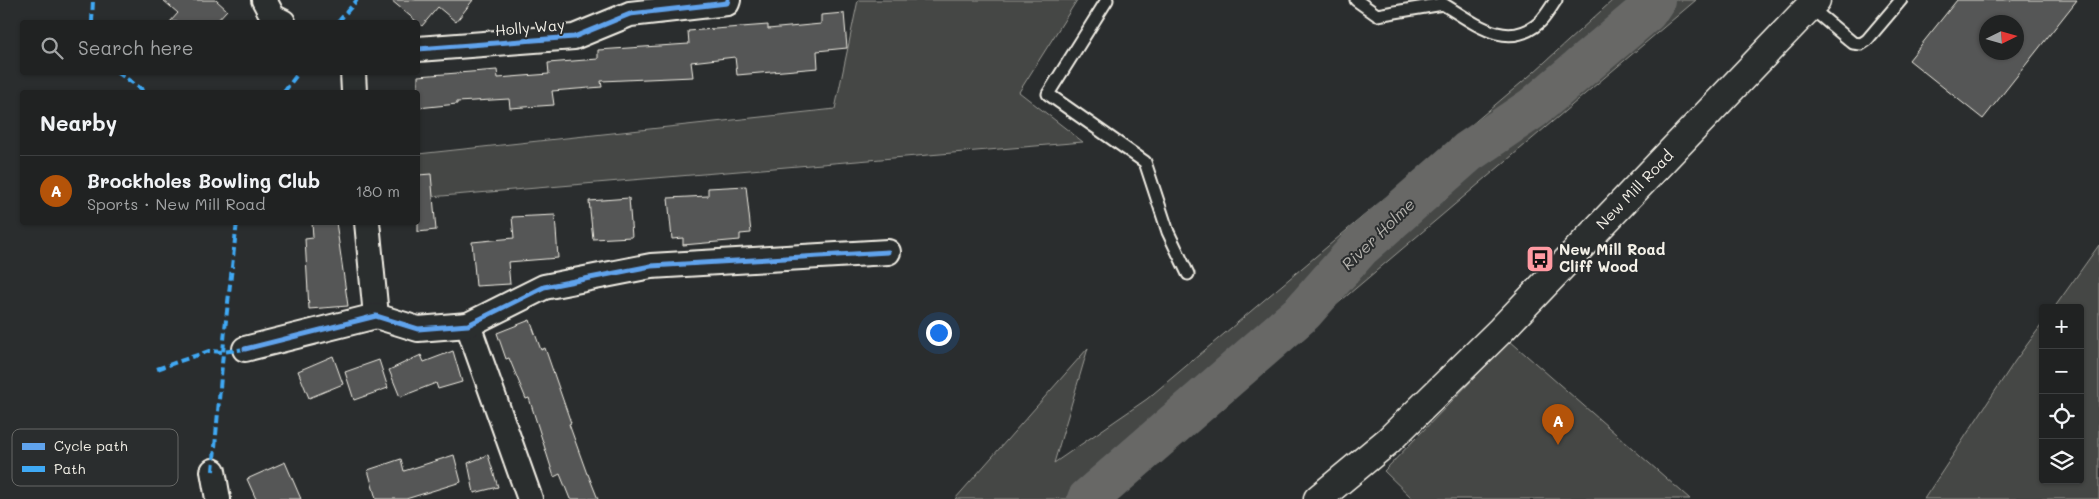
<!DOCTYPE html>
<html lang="en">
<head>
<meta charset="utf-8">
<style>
  :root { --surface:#202222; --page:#2d2f2f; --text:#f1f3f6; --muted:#a2a4a5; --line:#3d3f40; --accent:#b45309 }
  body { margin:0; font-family:Mali,sans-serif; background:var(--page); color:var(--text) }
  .controls { position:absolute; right:15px; bottom:15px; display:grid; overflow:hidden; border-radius:5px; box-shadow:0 1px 4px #0004 }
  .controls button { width:45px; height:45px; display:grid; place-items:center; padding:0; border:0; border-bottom:1px solid var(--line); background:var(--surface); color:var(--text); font:25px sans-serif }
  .compass { position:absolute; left:1979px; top:15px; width:45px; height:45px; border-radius:50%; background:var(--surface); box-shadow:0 1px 4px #0004; rotate:85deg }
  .you { position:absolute; left:938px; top:332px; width:18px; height:18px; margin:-12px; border:4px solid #fff; border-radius:50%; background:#1a73e8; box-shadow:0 0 0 8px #1a73e833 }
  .badge { display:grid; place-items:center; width:32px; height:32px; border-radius:50%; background:var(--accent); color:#fff; font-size:16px; font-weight:700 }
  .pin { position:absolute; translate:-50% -41px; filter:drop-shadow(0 1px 2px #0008) }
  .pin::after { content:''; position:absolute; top:26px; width:18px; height:15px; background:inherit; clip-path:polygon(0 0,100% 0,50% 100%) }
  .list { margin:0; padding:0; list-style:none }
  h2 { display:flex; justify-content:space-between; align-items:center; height:65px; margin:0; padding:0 20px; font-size:21px }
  h2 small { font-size:16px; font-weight:400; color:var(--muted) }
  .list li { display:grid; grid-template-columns:32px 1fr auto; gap:15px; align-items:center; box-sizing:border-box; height:70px; padding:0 20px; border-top:1px solid var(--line) }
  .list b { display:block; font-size:19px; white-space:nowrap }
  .list p { margin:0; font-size:16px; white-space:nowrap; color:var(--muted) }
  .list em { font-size:16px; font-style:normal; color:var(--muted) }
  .icon { flex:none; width:28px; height:28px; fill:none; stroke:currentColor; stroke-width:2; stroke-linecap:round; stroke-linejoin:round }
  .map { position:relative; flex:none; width:2099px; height:499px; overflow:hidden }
  .search { position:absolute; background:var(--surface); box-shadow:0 1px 4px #0004; left:20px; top:20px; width:400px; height:55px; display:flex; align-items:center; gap:12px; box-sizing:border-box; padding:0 18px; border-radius:5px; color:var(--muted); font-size:19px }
  .panel { position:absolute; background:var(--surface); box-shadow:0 1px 4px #0004; left:20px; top:90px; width:400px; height:135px; border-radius:5px }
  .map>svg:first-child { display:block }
  .green { fill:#444645; stroke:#9c9c96 }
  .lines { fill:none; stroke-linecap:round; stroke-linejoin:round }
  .river { stroke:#676866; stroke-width:42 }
  .building { fill:#555756; stroke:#f4f1e8; fill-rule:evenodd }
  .service-casing { stroke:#f4f1e8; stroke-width:15 }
  .minor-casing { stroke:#f4f1e8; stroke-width:28 }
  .primary-casing { stroke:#f4f1e8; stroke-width:31 }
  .service { stroke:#2a2d2e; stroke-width:11 }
  .minor { stroke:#2a2d2e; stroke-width:24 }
  .primary { stroke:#2a2d2e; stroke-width:28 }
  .quiet { stroke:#3fa9f5; stroke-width:4; stroke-dasharray:8 4; stroke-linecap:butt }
  .cycleway-casing { stroke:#2a2d2e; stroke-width:8 }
  .cycleway { stroke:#60a3ed; stroke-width:5 }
  .labels { text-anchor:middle; stroke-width:4; stroke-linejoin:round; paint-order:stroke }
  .street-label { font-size:15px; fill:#f4f1e8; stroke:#2a2d2e }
  .poi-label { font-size:15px; font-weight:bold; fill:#f4f1e8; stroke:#2a2d2e; text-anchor:start }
  .water-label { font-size:16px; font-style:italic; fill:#b5b3ae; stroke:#2a2d2e }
  .key { fill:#2a2d2e; stroke:#676866; stroke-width:1 }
  .key-label { font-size:14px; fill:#f4f1e8 }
</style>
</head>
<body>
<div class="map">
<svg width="2099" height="499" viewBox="0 0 2099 499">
  <rect width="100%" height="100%" fill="#2a2d2e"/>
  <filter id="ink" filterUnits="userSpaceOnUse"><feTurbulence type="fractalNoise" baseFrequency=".02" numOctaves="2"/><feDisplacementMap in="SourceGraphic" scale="10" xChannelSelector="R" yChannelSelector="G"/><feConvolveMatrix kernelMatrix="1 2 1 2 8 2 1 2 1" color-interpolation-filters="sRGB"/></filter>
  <g filter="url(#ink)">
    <!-- green -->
    <g class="green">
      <polygon points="858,0 1077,0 1019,92 1083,142 418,198 418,154 835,109"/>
      <polygon points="1613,0 1696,0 1107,499 955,499 1088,348 1054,463 1147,399 1534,72"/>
      <polygon points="2099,245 2099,499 1924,499 2015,361 2043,323 2043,480 2080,480 2080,308 2054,308"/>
      <polygon points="1510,341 1690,499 1413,499 1384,471"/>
    </g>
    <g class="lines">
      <!-- river -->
      <polyline class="river" points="1088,499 1303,312 1360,247 1468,152 1533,108 1646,12 1654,0"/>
    </g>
    <!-- building -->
    <g class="building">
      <polygon points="163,0 216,0 227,10 216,22 170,22 178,13"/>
      <polygon points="391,0 473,0 456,22 438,7 422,26"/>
      <path d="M1957,0H2077L1983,119L1909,60ZM1986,22H2016V52H1986Z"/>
      <polygon points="844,13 847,48 817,51 818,68 737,75 735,57 691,62 693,77 601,81 602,87 552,91 554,105 510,108 509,99 457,102 457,104 418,108 418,76 497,70 498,78 549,74 548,63 598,59 598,50 689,44 688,31 768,25 768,29 821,24 821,15"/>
      <polygon points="431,174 436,230 418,232 418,175"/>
      <polygon points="746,186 751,233 740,234 740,240 683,245 683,238 672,239 668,198 708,196 708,188"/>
      <polygon points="629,198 632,237 593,239 589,201"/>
      <polygon points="555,215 558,258 508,262 510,284 476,286 472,242 514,238 512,217"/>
      <polygon points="312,222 336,222 348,306 309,309 305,239 313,238"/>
      <polygon points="530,320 541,350 545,348 571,423 569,424 587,474 588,474 598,499 570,499 560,474 554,477 529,398 526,399 509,358 506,359 497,333"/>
      <polygon points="453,351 462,382 438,389 436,383 400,397 389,370 421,355 424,362"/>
      <polygon points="333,356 343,384 309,398 298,371"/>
      <polygon points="379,360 388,388 354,400 345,372"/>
      <polygon points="454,455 461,482 406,499 376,499 368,470 401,459 404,471"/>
      <polygon points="488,455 498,487 474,493 468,463"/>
      <polygon points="285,462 301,499 256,499 247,479"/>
    </g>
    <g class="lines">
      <defs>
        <g id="service">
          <polyline points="1107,0 1048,94 1145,162 1168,232 1188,274"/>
          <path d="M1356,0L1377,15L1443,4C1473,22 1507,52 1540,22C1546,16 1551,7 1556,0"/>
          <polyline points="1810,7 1853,43 1861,44 1867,40 1901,0"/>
        </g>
        <g id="minor">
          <polyline points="264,0 273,17 283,22"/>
          <polyline points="418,49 574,37 630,14 727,3 728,0"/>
          <polyline points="353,72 354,92"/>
          <polyline points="367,222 376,316"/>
          <polyline points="468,325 530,499"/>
          <polyline points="245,349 376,316 418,329 468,325 544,287 651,266 888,252"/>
          <polyline points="213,471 218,499"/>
        </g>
        <polyline id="primary" points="1318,499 1388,441 1501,330 1816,0"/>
      </defs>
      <!-- service casing -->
      <use href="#service" class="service-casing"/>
      <!-- minor casing -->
      <use href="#minor" class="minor-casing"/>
      <!-- primary casing -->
      <use href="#primary" class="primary-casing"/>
      <!-- service -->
      <use href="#service" class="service"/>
      <!-- minor -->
      <use href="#minor" class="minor"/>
      <!-- primary -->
      <use href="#primary" class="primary"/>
      <!-- quiet -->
      <g class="quiet">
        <polyline points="92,22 93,0"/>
        <polyline points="338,22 357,0"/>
        <polyline points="117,72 146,92"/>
        <polyline points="284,92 299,72"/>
        <polyline points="157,369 209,351 223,352 245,349"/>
        <polyline points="213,471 225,329 237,222"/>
      </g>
      <defs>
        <g id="cycleway">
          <polyline points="418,49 574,37 630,14 727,3 728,0"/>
          <polyline points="245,349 376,316 418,329 468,325 544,287 651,266 888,252"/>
        </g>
      </defs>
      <!-- cycleway casing -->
      <use href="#cycleway" class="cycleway-casing"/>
      <!-- cycleway -->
      <use href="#cycleway" class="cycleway"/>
    </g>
  </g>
  <!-- icons -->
  <defs>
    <symbol id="bus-square" viewBox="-11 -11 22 22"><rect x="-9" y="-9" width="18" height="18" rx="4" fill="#ff9aa2" stroke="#2a2d2e"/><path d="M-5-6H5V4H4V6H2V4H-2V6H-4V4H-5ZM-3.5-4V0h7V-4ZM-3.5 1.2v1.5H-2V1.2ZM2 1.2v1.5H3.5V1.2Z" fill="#111"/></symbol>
  </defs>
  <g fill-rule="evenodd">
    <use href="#bus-square" x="1524" y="243" width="32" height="32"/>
  </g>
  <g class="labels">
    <!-- street labels -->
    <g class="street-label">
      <text transform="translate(530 28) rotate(-5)" y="5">Holly Way</text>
      <text transform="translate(1635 190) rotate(-46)" y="5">New Mill Road</text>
    </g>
    <!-- poi labels -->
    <g class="poi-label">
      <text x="1559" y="255">New Mill Road<tspan x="1559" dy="17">Cliff Wood</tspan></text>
    </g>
    <!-- water labels -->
    <g class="water-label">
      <text transform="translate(1378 234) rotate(-44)" y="6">River Holme</text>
    </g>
  </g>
  <!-- legend -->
  <rect x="12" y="429" width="166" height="57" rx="8" class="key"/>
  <rect x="22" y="443" width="23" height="7" fill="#60a3ed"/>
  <rect x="22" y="466" width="23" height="6" fill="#3fa9f5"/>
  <g class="key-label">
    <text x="54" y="451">Cycle path</text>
    <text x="54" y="474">Path</text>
  </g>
</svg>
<div class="controls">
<button>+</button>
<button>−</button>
<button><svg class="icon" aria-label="locate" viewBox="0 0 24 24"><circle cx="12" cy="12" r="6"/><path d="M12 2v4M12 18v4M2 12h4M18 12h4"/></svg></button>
<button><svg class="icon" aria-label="layers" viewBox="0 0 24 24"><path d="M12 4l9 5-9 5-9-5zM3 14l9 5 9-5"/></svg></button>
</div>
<svg class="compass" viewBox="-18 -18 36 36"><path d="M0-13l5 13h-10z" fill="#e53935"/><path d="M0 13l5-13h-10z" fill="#a2a4a5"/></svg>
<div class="you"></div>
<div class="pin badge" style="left:1558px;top:445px">A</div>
<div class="search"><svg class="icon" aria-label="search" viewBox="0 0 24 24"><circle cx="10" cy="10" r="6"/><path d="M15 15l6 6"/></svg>Search here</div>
<section class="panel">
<h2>Nearby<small></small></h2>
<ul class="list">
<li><span class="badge">A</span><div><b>Brockholes Bowling Club</b><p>Sports · New Mill Road</p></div><em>180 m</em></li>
</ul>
</section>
</div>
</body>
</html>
